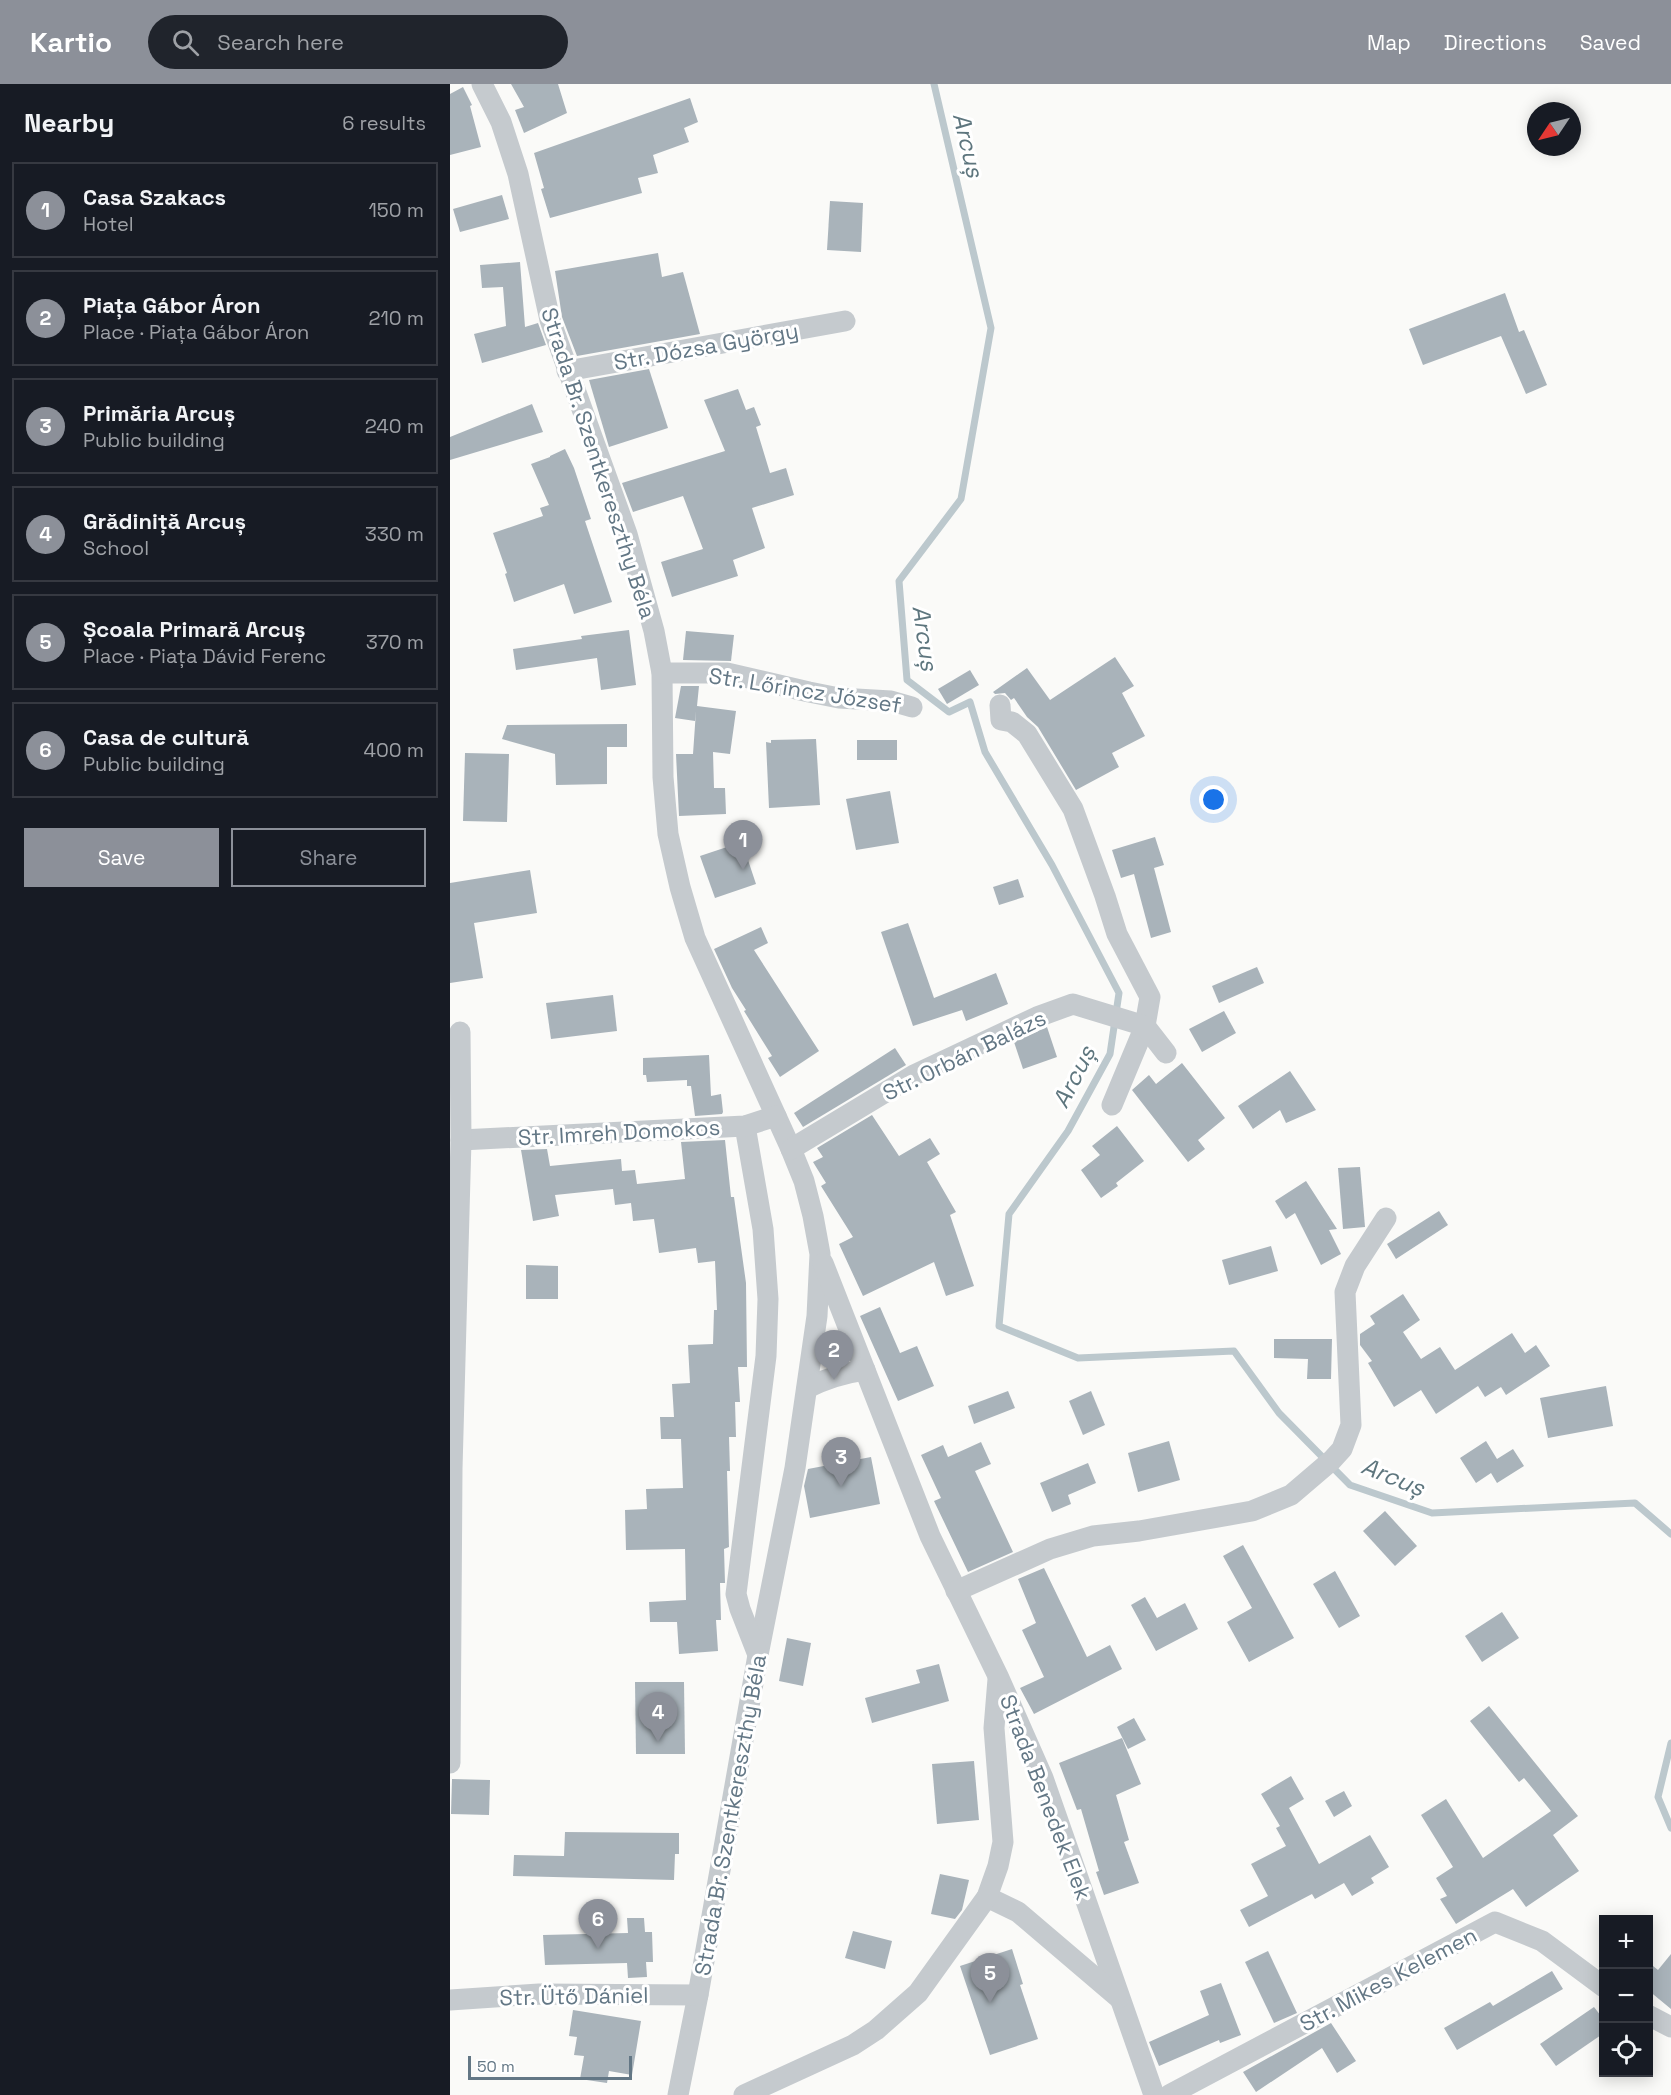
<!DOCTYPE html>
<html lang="en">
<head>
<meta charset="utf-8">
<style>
  :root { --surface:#171b24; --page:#20242c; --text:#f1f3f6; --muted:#9ea1a6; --line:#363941; --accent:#8c9099 }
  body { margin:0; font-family:"Space Grotesk",sans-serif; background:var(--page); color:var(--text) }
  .controls { position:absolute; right:18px; bottom:18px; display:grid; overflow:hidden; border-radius:0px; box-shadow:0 3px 15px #0003 }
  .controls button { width:54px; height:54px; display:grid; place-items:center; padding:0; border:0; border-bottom:2px solid var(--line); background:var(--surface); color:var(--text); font:30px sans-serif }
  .compass { position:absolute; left:1077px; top:18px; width:54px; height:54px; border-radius:50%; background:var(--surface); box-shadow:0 3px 15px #0003; rotate:235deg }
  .scale { position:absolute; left:18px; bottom:15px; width:164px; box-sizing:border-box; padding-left:6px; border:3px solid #637785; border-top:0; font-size:16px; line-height:21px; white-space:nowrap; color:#637785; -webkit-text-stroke:4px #fff; paint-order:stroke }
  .you { position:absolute; left:764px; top:716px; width:21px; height:21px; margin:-15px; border:4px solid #fff; border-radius:50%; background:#1a73e8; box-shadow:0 0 0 9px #1a73e833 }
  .badge { display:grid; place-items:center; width:39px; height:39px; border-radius:50%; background:var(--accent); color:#fff; font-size:20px; font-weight:700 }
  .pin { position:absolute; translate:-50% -50px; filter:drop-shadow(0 2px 3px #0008) }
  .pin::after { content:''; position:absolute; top:32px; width:21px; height:18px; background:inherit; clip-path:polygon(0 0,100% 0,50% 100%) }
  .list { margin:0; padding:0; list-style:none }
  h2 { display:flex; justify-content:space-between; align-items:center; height:78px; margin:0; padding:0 24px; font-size:26px }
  h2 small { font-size:20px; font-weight:400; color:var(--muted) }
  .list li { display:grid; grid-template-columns:39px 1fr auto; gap:18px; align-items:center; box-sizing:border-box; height:96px; margin:0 12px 12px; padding:0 12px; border:2px solid var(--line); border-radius:0px }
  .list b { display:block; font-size:22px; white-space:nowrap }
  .list p { margin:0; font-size:20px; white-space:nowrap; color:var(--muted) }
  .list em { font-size:20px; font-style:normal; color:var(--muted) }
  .actions { display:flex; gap:12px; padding:18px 24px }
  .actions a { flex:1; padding:14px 0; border:2px solid var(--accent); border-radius:0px; text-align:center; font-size:21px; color:var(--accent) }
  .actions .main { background:var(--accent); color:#fff }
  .icon { flex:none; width:33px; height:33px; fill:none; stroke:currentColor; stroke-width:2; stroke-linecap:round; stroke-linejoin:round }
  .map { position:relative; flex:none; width:1221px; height:2011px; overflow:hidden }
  header { display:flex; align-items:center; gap:36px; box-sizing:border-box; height:84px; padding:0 30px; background:var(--accent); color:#fff }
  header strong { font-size:28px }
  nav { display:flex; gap:33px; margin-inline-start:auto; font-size:21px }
  .search { width:420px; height:54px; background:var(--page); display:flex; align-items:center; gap:15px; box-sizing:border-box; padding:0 21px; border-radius:33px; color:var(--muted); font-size:22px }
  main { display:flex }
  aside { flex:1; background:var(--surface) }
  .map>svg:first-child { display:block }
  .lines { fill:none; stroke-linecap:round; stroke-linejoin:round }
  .stream { stroke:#bcc8cd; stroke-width:7 }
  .building { fill:#a9b3ba }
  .minor { stroke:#c5cace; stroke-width:21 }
  .labels { text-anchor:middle; stroke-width:6; stroke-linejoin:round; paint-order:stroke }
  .street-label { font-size:22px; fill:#637785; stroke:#fff }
  .water-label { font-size:24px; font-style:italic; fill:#5e767e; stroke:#fff }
</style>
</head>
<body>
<header>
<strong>Kartio</strong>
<div class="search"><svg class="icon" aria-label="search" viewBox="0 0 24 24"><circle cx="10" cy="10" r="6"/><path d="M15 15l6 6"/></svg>Search here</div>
<nav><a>Map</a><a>Directions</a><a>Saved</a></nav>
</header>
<main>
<aside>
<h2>Nearby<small>6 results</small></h2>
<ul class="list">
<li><span class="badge">1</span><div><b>Casa Szakacs</b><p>Hotel</p></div><em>150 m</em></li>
<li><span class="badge">2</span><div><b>Piața Gábor Áron</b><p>Place · Piața Gábor Áron</p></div><em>210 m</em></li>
<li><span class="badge">3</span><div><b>Primăria Arcuș</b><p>Public building</p></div><em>240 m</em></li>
<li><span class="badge">4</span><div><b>Grădiniță Arcuș</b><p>School</p></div><em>330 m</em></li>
<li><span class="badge">5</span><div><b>Școala Primară Arcuș</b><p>Place · Piața Dávid Ferenc</p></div><em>370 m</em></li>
<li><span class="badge">6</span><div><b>Casa de cultură</b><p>Public building</p></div><em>400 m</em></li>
</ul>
<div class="actions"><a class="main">Save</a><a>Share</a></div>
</aside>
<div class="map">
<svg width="1221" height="2011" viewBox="0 0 1221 2011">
  <rect width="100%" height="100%" fill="#fafaf8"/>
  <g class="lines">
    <!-- stream -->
    <g class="stream">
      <polyline points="484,0 541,244 511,415 449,497 457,596 499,628 520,618 535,668 602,781 669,909 660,970 618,1047 559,1130 549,1242 628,1274 784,1267 829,1329 900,1401 982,1429 1185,1419 1221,1450"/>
      <polyline points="1221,1659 1208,1713 1221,1744"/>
    </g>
  </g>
  <!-- building -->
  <g class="building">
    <polygon points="61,0 108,0 117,29 74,49 65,26 74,23"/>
    <polygon points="13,3 22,21 20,22 31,63 0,71 0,10"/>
    <polygon points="240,14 248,38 234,44 239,58 203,71 208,89 188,94 192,109 100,134 91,105 94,104 84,69"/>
    <polygon points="52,111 59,135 10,148 3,125"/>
    <polygon points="380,117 413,119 411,168 377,166"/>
    <polygon points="208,169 212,193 233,188 250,250 127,272 112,233 105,187"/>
    <polygon points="70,178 75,243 88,239 96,261 32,279 24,250 56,242 53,203 32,204 30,181"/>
    <polygon points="1055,209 1069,248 1074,246 1097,301 1076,310 1051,252 973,281 959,245"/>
    <polygon points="199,285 218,344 159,363 139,296"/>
    <polygon points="288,305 296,326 304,323 311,341 306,343 320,389 336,384 344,411 302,424 315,464 283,476 288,492 222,513 211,478 253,465 233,412 183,428 172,399 275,367 254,316"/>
    <polygon points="82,320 93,348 0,376 0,353"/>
    <polygon points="115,365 124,384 141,435 135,437 162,518 124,530 114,500 64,518 55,490 57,489 43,449 93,432 90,424 99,421 81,380 100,373 100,372"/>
    <polygon points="179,546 186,601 151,606 147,574 66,586 63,565 132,555 131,552"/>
    <polygon points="236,547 284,551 281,577 233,576"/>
    <polygon points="665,573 684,602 672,609 695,652 662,669 669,683 626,706 588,643 577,633 564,614 561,616 555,609 545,610 543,608 577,584 600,616"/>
    <polygon points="520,586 529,601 497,620 488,605"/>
    <polygon points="231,602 249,602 247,622 286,627 280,670 263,668 264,704 275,704 276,730 229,732 226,670 243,670 246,627 245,637 225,634"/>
    <polygon points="177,640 177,663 157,663 157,700 106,701 105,670 52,655 57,641"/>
    <polygon points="366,655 370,721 319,724 316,658 321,659 321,656"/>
    <rect x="407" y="656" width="40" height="20"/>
    <polygon points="15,669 59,670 57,738 13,737"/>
    <polygon points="440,707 449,759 406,766 396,715"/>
    <polygon points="705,753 714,781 704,784 721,848 701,854 684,790 671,794 662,766"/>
    <polygon points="292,758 306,800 265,814 250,772"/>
    <polygon points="80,786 87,829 24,839 33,894 0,899 0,799"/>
    <polygon points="568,795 574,813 549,821 543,803"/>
    <polygon points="458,839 484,914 546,889 558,920 516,937 512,926 463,942 431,848"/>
    <polygon points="311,843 318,859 304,866 369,967 330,993 318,974 322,972 294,927 296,926 282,904 264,865"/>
    <polygon points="807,883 814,899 769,919 762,902"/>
    <polygon points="163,911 167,947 101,955 96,919"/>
    <polygon points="774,927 786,949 752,968 739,945"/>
    <polygon points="597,943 607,973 573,985 564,958"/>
    <polygon points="445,964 456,981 353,1043 344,1029"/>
    <polygon points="259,971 261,1012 271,1010 273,1028 272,1030 245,1032 241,1002 237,1002 237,996 197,998 196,991 193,991 193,974"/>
    <polygon points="732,979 775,1034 748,1056 755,1065 738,1078 682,1006 699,991 706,1000"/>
    <polygon points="840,987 866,1026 836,1039 830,1026 803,1045 788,1022"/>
    <polygon points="422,1031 449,1072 480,1054 490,1070 477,1078 506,1128 500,1131 524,1202 496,1212 484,1178 413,1212 389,1160 403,1153 371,1102 376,1099 363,1078 373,1073 367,1064"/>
    <polygon points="667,1042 694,1077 666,1099 668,1102 651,1114 631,1086 650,1071 642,1062"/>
    <polygon points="275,1056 281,1113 284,1113 296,1199 297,1283 288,1283 290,1318 285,1318 286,1353 279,1353 280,1387 277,1387 279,1463 274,1465 275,1499 270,1499 271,1536 266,1536 268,1567 229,1570 227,1538 200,1538 199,1518 236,1516 235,1465 176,1466 175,1426 197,1425 196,1405 233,1404 231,1355 211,1355 210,1333 224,1333 222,1300 240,1299 238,1261 263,1260 264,1226 267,1226 265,1177 248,1179 246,1164 209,1169 204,1135 183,1137 181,1119 165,1121 163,1105 105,1111 109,1132 83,1137 71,1066 97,1065 100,1082 171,1075 172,1087 185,1086 187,1100 235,1095 231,1058"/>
    <polygon points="910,1083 915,1143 893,1145 888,1084"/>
    <polygon points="856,1097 887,1145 879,1146 891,1170 871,1181 845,1129 836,1135 825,1117"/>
    <polygon points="989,1127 998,1141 946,1175 937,1160"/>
    <polygon points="821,1162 828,1187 779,1201 772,1176"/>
    <polygon points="76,1181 108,1182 108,1215 76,1215"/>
    <polygon points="953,1210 970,1236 953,1248 971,1275 990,1263 1005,1286 1062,1249 1075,1269 1086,1261 1100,1282 1056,1311 1051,1303 1035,1313 1028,1302 986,1330 971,1306 944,1323 918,1279 922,1277 910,1261 910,1250 925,1240 920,1232"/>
    <polygon points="430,1223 450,1269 467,1262 484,1302 448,1317 410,1232"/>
    <polygon points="824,1255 882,1255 881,1295 857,1295 858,1275 824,1274"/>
    <polygon points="1156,1302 1163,1342 1098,1354 1090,1314"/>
    <polygon points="558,1307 565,1324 524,1340 518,1322"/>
    <polygon points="641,1307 655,1341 633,1351 619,1317"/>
    <polygon points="719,1357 730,1396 688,1408 678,1369"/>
    <polygon points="1036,1357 1047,1375 1063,1365 1074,1382 1047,1399 1041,1389 1026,1399 1010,1374"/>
    <polygon points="531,1358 541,1380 525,1387 563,1468 518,1488 484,1417 491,1414 471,1371 493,1361 498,1373"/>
    <polygon points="421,1373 430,1420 360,1434 354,1402 358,1385"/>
    <polygon points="638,1379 646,1399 618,1411 621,1420 602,1428 590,1399"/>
    <polygon points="935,1427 967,1462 945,1482 913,1447"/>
    <polygon points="793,1461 844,1554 799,1578 777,1538 802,1524 773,1472"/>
    <polygon points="594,1484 637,1573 660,1561 672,1585 584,1630 570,1604 594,1593 572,1546 586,1539 568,1495"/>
    <polygon points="885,1487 910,1532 889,1544 863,1500"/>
    <polygon points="695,1513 707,1534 735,1519 748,1545 706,1567 681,1521"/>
    <polygon points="1052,1528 1069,1554 1032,1578 1015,1552"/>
    <polygon points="337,1554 361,1559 353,1602 329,1597"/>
    <polygon points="489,1580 499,1617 422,1639 415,1614 470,1599 466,1586"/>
    <polygon points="185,1598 234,1598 235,1670 186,1670"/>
    <polygon points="1039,1622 1128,1732 1103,1751 1129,1787 1076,1823 1063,1805 1006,1840 990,1815 997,1812 986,1794 1003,1783 971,1731 996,1715 1033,1774 1101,1727 1074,1694 1069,1698 1020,1637"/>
    <polygon points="684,1634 696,1656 678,1665 667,1643"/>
    <polygon points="672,1654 691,1700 666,1711 679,1756 674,1758 689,1799 654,1811 646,1788 649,1787 631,1725 627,1726 609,1679"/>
    <polygon points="524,1677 529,1736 487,1740 482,1680"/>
    <polygon points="841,1692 854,1715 839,1724 869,1780 920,1751 939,1783 921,1794 924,1799 902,1812 894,1799 865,1815 862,1810 799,1843 790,1826 818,1812 801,1780 836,1762 826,1744 830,1742 811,1710"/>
    <polygon points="2,1695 40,1696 39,1731 1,1730"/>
    <polygon points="894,1707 902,1722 884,1733 875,1717"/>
    <polygon points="115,1748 229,1749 229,1770 225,1770 224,1796 63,1792 64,1771 114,1772"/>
    <polygon points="490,1790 519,1796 512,1826 505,1835 481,1830"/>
    <polygon points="177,1834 194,1834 195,1848 202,1848 203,1878 196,1878 197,1893 178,1894 177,1879 95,1881 93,1851 178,1849"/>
    <polygon points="403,1847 442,1857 435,1885 395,1874"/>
    <polygon points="562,1865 573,1900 570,1901 588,1955 540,1971 510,1882"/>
    <polygon points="818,1867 847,1929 824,1939 795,1878"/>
    <polygon points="1221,1870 1221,1925 1198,1906 1198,1878 1208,1886"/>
    <polygon points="1102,1887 1113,1905 1007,1966 994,1944 1040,1918 1043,1922"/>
    <polygon points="771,1899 791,1951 770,1959 769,1956 709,1982 699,1958 759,1931 750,1907"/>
    <polygon points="1144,1923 1154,1936 1154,1949 1106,1982 1090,1960"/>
    <polygon points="123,1926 191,1937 182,1991 159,1987 157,1999 130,1995 134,1972 124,1971 127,1953 119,1952"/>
    <polygon points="881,1939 906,1977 887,1989 872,1964 806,2008 793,1988"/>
  </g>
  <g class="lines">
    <!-- minor -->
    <g class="minor">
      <polyline points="32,0 51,38 68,90 100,236 177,450 204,547 212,589 213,693 218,750 230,803 245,854 341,1065 354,1097 363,1132 370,1170 367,1232 345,1384 308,1571 248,1911 228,2011"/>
      <polyline points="117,287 395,237"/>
      <polyline points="212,589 277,589 359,608 389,614 441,617 462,623"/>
      <polyline points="550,621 551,636 562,638 577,650 623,725 655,812 667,850 700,913 695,942 662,1021"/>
      <polyline points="295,1042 313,1145 318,1215 316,1272 286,1510 290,1525 308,1571"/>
      <polyline points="11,1056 295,1042 326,1032"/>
      <polyline points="341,1065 464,991 587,933 623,920 695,942 716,969"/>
      <polyline points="373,1179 480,1452 548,1592 593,1694 704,2011"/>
      <path d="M357,1304C377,1294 393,1289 415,1286"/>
      <polyline points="506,1507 600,1465 643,1452 689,1447 802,1427 841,1411 882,1376 892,1365 901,1341 895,1208 905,1182 936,1134"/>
      <polyline points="0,1679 2,1385 11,1056 10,948"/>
      <polyline points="537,1813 568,1828 669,1914"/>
      <polyline points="0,1916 89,1910 248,1911"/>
      <polyline points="1198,1931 1221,1943"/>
      <polyline points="294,2011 403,1961 426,1946 468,1909 537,1813 548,1782 553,1758 544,1644 548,1595"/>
      <polyline points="719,2011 1045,1838 1092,1857 1154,1903"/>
    </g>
  </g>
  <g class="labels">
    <!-- street labels -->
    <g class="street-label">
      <text transform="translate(256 262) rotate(-10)" y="8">Str. Dózsa György</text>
      <text transform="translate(149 379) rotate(72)" y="8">Strada Br. Szentkereszthy Béla</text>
      <text transform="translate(355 606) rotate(9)" y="8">Str. Lőrincz József</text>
      <text transform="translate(514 971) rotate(-26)" y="8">Str. Orbán Balázs</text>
      <text transform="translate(169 1048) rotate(-3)" y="8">Str. Imreh Domokos</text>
      <text transform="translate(596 1713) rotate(69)" y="8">Strada Benedek Elek</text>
      <text transform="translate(280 1731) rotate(-80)" y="8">Strada Br. Szentkereszthy Béla</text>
      <text transform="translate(938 1895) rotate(-28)" y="8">Str. Mikes Kelemen</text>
      <text transform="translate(124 1912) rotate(-1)" y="8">Str. Ütő Dániel</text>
    </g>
    <!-- water labels -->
    <g class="water-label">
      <text transform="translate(518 61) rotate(77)" y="8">Arcuș</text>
      <text transform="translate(475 554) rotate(82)" y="8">Arcuș</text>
      <text transform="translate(624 993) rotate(-63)" y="8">Arcuș</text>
      <text transform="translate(943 1393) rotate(22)" y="8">Arcuș</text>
    </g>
  </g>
</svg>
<div class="controls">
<button>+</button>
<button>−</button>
<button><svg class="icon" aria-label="locate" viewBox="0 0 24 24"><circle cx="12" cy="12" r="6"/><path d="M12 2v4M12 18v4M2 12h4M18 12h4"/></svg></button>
</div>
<svg class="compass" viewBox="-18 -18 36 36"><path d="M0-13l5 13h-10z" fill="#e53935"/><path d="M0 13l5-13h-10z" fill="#9ea1a6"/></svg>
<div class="scale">50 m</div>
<div class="you"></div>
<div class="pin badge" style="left:293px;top:786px">1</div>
<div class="pin badge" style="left:384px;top:1296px">2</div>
<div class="pin badge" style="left:391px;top:1403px">3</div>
<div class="pin badge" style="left:208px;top:1658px">4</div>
<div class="pin badge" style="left:540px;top:1919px">5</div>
<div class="pin badge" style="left:148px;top:1865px">6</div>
</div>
</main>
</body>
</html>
